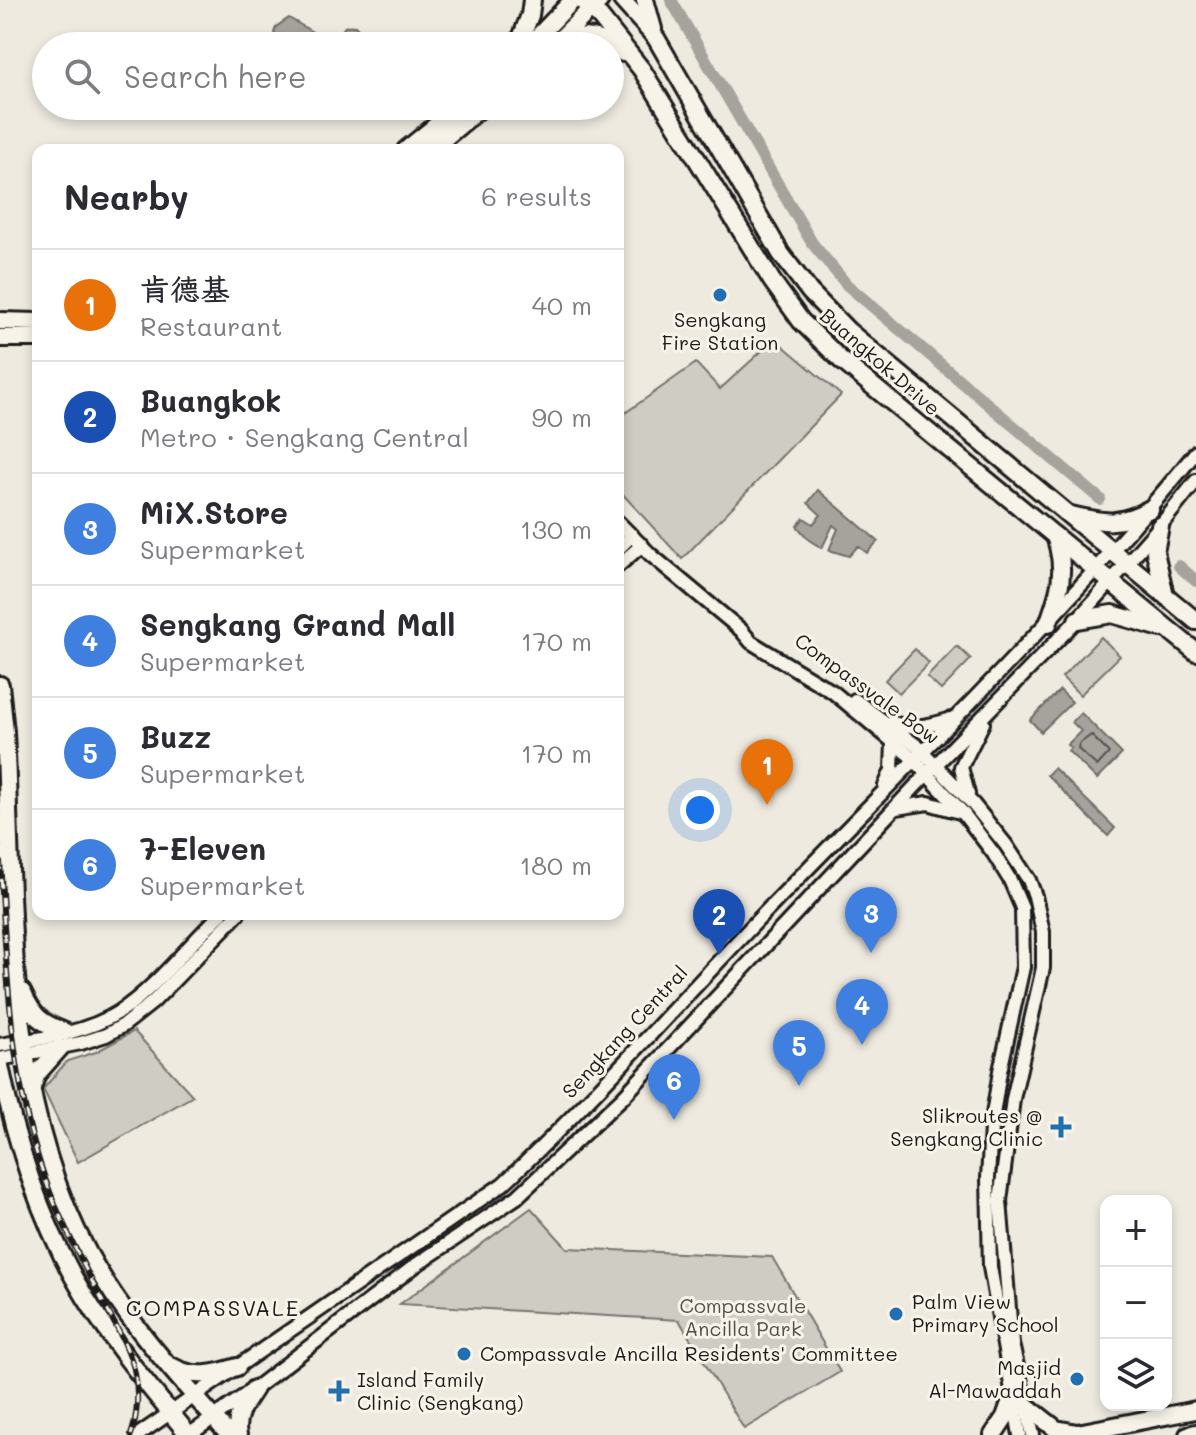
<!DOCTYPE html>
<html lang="en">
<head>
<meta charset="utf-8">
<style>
  :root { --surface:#fff; --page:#f7f7f7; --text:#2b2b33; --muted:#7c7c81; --line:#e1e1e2; --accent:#db2777 }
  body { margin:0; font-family:Mali,"LXGW WenKai TC",sans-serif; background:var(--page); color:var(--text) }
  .controls { position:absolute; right:24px; bottom:24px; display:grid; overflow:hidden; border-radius:16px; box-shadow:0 4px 12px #0003 }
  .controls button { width:72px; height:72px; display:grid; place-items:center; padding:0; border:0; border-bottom:2px solid var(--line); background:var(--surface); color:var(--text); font:40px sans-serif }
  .you { position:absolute; left:700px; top:810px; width:28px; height:28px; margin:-20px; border:6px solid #fff; border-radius:50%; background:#1a73e8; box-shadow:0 0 0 12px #1a73e833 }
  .badge { display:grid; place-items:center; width:52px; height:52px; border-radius:50%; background:var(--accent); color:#fff; font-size:26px; font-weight:700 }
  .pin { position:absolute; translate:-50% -66px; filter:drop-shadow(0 2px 4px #0008) }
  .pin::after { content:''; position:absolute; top:42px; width:28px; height:24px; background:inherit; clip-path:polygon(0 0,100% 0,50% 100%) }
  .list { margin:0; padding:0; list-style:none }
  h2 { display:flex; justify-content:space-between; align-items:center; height:104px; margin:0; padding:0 32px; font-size:34px }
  h2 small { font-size:26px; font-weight:400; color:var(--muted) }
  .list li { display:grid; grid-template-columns:52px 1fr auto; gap:24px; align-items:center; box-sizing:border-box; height:112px; padding:0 32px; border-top:2px solid var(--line) }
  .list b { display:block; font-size:30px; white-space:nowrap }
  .list p { margin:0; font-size:26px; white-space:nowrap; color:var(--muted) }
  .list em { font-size:26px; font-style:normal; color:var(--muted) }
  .icon { flex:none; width:44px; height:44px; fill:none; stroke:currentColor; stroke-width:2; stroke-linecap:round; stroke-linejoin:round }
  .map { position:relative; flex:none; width:1196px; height:1435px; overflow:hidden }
  .search { position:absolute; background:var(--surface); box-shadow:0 4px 12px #0003; left:32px; top:32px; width:592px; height:88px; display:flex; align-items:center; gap:20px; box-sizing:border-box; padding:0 28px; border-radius:44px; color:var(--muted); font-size:30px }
  .panel { position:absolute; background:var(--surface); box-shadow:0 4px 12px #0003; left:32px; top:144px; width:592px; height:776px; border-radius:16px }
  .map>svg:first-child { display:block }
  .green { fill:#cfccc3; stroke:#767470; stroke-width:2 }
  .water { fill:#a6a39d; stroke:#6f6d69; stroke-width:2 }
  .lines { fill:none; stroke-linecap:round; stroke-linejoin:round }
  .shore { stroke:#535250; stroke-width:2 }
  .canal { stroke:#a6a39d; stroke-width:12 }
  .minor-casing { stroke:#1c1c1c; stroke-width:18 }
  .major-casing { stroke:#1c1c1c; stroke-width:22 }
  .minor { stroke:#f7f3e8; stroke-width:12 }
  .major { stroke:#f7f3e8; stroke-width:16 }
  .rail-casing { stroke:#1c1c1c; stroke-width:6 }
  .rail { stroke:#f7f3e8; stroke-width:3; stroke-dasharray:9; stroke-linecap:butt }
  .poi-dot { fill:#1f6fb2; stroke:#f7f3e8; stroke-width:3 }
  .labels { text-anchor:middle; stroke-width:6; stroke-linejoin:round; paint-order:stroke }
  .poi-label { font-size:20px; fill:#1c1c1c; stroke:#f7f3e8; text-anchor:start }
  .street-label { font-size:20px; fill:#1c1c1c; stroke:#f7f3e8 }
  .park-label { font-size:20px; fill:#52514e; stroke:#f7f3e8 }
  .neighbourhood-label { font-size:22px; letter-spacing:2px; fill:#1c1c1c; stroke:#f7f3e8 }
</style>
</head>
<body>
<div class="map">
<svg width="1196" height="1435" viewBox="0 0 1196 1435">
  <rect width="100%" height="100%" fill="#eeeae0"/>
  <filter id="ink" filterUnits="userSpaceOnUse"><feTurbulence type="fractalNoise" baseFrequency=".0125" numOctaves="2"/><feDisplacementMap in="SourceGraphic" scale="16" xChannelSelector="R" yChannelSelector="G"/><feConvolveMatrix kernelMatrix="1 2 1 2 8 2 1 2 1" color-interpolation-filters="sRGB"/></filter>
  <g filter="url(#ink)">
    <!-- green -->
    <g class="green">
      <polygon points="775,339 841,395 682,559 618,489 618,418 696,363 720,389"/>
      <polygon points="1101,637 1120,656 1080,695 1062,677"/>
      <polygon points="957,646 971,659 941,690 927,677"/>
      <polygon points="915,649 929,663 899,693 885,680"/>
      <polygon points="134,1031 193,1096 78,1162 43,1089 67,1061 96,1052"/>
      <polygon points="531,1208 567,1248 772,1257 840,1372 744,1429 679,1320 400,1304"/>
    </g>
    <!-- water -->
    <g class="water">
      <path d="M289,18L331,43L338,40C343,31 342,23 355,26L362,33L361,39L351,46H294L292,39H281L274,33L276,27Z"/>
      <polygon points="818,490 878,541 867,553 858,546 849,556 829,550 838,529 833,525 822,548 809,540 797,526 804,518 813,524 821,515 808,503"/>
      <polygon points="1060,690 1072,702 1041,732 1030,720"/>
      <polygon points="1081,713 1122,754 1097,779 1068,751 1071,748 1067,745 1081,731 1072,722"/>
      <polygon points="1054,768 1115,828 1108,836 1047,775"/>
    </g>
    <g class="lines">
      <!-- shore -->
      <polygon class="shore" points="1091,735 1109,753 1097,766 1078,749 1079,744"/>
      <!-- canal -->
      <g class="canal">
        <polyline points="671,0 812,243 847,285 1100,499"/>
        <polyline points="1179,566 1196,581"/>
      </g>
      <defs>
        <g id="minor">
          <polyline points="618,522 651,555 741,630 751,642 833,692 909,755 963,813 994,854 1010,880 1022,908 1023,967 1000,1071 991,1127 988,1178 990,1267 1020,1435"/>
          <polyline points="618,549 632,535"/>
          <polyline points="618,566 642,545"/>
          <polyline points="855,700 917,746 973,804 1006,845 1029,880 1035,896 1043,932 1043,968 1013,1099 1000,1201 1012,1344 1033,1435"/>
          <path d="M891,722C911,730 931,726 951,719"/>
          <polyline points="885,786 892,770 893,742"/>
          <polyline points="968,794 961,767 983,723"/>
          <polyline points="896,808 928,803 960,812"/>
          <path d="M0,1045C38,1039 85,1034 119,1012C156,988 188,945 221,914"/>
          <polyline points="0,1059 81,1043 106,1035 124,1025 153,1002 238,914"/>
          <path d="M138,1435L503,1184C591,1102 671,1011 754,924C904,768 1060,620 1196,452"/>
          <polyline points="189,1435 254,1389 416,1265 517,1197 623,1097 922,779 1077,620 1160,526 1196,481"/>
        </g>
        <g id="major">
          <polyline points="581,0 600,17 642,70 772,281 801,321 841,360 1196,652"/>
          <polyline points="622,0 656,38 781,254 810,292 848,331 1196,621"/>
          <polyline points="645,0 653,29"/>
          <polyline points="558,41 600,0"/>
          <polyline points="518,46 530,15 532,0"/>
          <polyline points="529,46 573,0"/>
          <path d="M553,46C585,33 594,34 623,53"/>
          <polyline points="406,150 460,106"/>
          <polyline points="430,150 483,106"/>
          <polyline points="0,321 38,322"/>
          <polyline points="0,338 38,338"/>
          <path d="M1071,515C1105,523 1119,526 1150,509"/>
          <polyline points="1160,526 1155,552 1164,591"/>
          <polyline points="1077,620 1112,614 1161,628"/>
          <path d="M1048,624C1060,591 1067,571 1055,536"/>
          <path d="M0,685L5,732C14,906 3,1095 88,1253C125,1321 179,1378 229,1435"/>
          <path d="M22,992C34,1017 39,1022 65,1032"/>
          <path d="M0,1066C15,1140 38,1212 74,1278C105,1334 148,1386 189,1435"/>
          <polyline points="31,1090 37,1074 60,1048"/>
          <path d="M173,1367C194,1379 215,1374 237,1367"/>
          <polyline points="1024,1404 1056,1429 1077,1433"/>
          <path d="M238,1435C234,1417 244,1404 254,1389"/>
          <polyline points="993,1435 1005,1417 1013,1395"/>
          <polyline points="1067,1435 1196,1410"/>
          <polyline points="1188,1435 1196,1433"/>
        </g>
      </defs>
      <!-- minor casing -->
      <use href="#minor" class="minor-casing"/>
      <!-- major casing -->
      <use href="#major" class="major-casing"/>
      <!-- minor -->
      <use href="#minor" class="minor"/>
      <!-- major -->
      <use href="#major" class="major"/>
      <defs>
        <path id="rail" d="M0,861C8,979 9,1099 57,1209C71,1241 87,1272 103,1302C114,1323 128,1346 134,1369C139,1390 138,1415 131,1435"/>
      </defs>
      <!-- rail casing -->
      <use href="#rail" class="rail-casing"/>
      <!-- rail -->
      <use href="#rail" class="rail"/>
    </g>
  </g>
  <!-- markers -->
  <g class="poi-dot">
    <circle cx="720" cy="295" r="8"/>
    <path d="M1057 1115h8v8h8v8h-8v8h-8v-8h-8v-8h8z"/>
    <circle cx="896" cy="1314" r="8"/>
    <circle cx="464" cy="1354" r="8"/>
    <circle cx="1077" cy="1379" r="8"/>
    <path d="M335 1379h8v8h8v8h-8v8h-8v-8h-8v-8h8z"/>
  </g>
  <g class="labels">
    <!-- poi labels -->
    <g class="poi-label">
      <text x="720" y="327" text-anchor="middle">Sengkang<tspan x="720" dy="23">Fire Station</tspan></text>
      <text x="1043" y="1123" text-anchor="end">Slikroutes @<tspan x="1043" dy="23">Sengkang Clinic</tspan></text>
      <text x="912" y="1309">Palm View<tspan x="912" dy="23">Primary School</tspan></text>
      <text x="480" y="1361">Compassvale Ancilla Residents' Committee</text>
      <text x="1061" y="1375" text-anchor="end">Masjid<tspan x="1061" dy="23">Al-Mawaddah</tspan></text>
      <text x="357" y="1387">Island Family<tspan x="357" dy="23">Clinic (Sengkang)</tspan></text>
    </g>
    <!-- street labels -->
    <g class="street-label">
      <text transform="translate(880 362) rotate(41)" y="7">Buangkok Drive</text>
      <text transform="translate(867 689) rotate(36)" y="7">Compassvale Bow</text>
      <text transform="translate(625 1032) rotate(-47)" y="7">Sengkang Central</text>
    </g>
    <!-- park labels -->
    <g class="park-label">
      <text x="743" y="1313">Compassvale<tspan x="743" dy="23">Ancilla Park</tspan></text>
    </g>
    <!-- neighbourhood labels -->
    <g class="neighbourhood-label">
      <text x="213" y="1316">COMPASSVALE</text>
    </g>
  </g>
</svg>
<div class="controls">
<button>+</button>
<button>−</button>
<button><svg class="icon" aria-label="layers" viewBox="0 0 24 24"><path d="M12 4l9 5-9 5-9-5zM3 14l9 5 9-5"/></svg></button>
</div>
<div class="you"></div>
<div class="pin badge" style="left:767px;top:805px;background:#e8710a">1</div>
<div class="pin badge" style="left:719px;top:955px;background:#1a4fb4">2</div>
<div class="pin badge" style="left:871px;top:953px;background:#3f7fe0">3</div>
<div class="pin badge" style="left:862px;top:1045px;background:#3f7fe0">4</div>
<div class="pin badge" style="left:799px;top:1086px;background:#3f7fe0">5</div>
<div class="pin badge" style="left:674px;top:1120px;background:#3f7fe0">6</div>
<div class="search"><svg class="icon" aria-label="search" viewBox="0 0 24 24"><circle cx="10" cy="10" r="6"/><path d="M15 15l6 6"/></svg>Search here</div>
<section class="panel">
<h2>Nearby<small>6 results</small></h2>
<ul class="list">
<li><span class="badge" style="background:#e8710a">1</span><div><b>肯德基</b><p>Restaurant</p></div><em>40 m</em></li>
<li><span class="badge" style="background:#1a4fb4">2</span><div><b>Buangkok</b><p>Metro · Sengkang Central</p></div><em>90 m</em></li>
<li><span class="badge" style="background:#3f7fe0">3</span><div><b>MiX.Store</b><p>Supermarket</p></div><em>130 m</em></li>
<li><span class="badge" style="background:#3f7fe0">4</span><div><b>Sengkang Grand Mall</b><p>Supermarket</p></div><em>170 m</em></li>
<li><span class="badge" style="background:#3f7fe0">5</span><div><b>Buzz</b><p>Supermarket</p></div><em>170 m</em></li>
<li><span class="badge" style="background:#3f7fe0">6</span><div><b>7-Eleven</b><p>Supermarket</p></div><em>180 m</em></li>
</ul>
</section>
</div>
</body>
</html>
